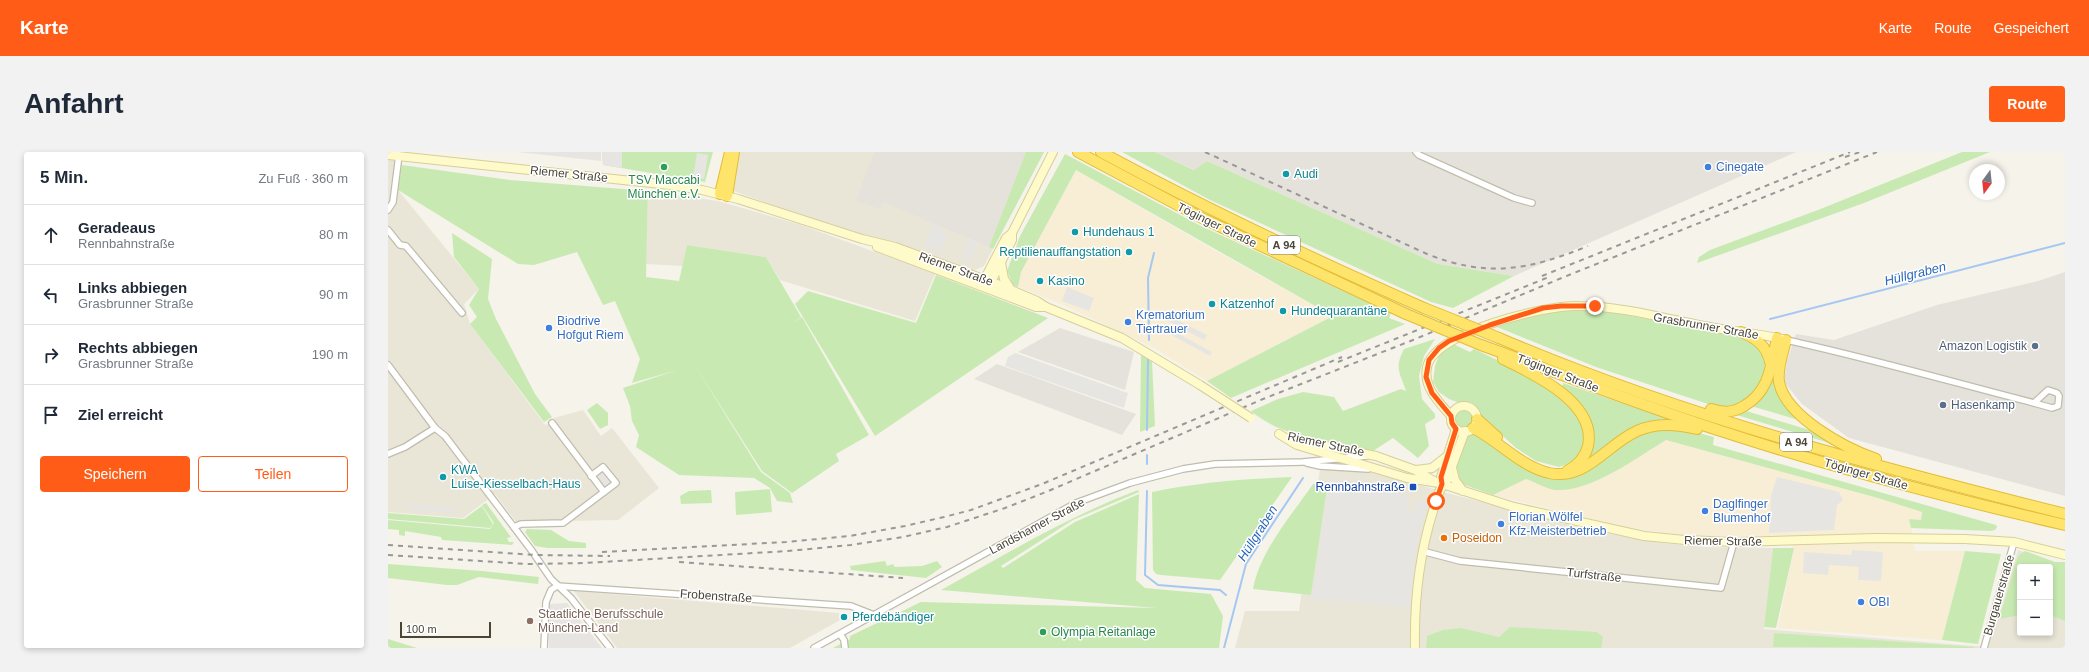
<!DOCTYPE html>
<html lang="de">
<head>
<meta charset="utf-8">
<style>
  :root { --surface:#fff; --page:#f2f2f3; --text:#1f2937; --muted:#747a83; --line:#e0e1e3; --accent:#ff5d17 }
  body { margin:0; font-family:Helvetica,sans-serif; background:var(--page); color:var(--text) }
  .controls { position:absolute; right:12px; bottom:12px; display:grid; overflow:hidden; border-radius:4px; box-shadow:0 2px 6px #0003 }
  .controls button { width:36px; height:36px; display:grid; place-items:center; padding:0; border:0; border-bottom:1px solid var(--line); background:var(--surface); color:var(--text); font:20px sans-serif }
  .compass { position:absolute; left:1581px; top:12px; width:36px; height:36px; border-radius:50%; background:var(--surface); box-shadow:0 2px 6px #0003; rotate:195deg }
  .scale { position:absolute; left:12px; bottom:10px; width:91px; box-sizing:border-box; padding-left:4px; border:2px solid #4a4537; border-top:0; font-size:11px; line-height:14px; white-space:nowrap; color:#4a4537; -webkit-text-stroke:3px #fff; paint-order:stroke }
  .stop { position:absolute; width:12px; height:12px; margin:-9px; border:3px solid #ff5d17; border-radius:50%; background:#fff }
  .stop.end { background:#ff5d17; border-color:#fff; box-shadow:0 1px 4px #0008 }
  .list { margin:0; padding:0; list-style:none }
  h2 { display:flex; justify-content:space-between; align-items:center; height:52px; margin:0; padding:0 16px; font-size:17px }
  h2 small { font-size:13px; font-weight:400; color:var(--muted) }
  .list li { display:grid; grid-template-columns:26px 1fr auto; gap:12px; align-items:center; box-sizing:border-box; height:60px; padding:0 16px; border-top:1px solid var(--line) }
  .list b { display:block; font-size:15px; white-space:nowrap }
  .list p { margin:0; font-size:13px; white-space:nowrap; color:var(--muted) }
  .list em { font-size:13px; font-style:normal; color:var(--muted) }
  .actions { display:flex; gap:8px; padding:12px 16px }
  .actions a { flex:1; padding:9px 0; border:1px solid var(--accent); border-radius:4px; text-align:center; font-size:14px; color:var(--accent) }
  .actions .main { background:var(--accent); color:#fff }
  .icon { flex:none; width:22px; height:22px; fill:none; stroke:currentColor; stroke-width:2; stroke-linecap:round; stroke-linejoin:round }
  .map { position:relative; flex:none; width:1677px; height:496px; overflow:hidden; border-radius:4px }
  header { display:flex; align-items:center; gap:24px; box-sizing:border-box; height:56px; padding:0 20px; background:var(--accent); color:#fff }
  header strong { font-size:19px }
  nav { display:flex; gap:22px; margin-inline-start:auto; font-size:14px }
  .intro { display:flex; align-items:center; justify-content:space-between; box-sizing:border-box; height:96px; padding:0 24px }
  h1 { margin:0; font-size:28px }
  .button { padding:10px 18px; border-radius:4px; background:var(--accent); color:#fff; font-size:14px; font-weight:700 }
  main { display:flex; gap:24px; padding:0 24px }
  aside { flex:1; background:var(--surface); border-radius:4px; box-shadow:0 2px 6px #0003 }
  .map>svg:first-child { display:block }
  .residential { fill:#e9e6d8; fill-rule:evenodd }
  .commercial { fill:#f7eed5 }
  .industrial { fill:#e5e2db }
  .green { fill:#c8eab2 }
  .parking { fill:#e7e5e1 }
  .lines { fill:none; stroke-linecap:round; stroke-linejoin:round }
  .stream { stroke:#a5c7f3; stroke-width:2 }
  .street-casing { stroke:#c1bdac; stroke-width:8 }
  .secondary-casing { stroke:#d6cf99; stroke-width:10 }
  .highway-casing { stroke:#e2bd37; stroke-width:12 }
  .street { stroke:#fff; stroke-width:5.5 }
  .secondary { stroke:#fffaca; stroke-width:8 }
  .highway { stroke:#ffe46b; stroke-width:10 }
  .rail { stroke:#989898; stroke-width:2; stroke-dasharray:5 5; stroke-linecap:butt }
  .secondary-bridge-casing { stroke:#d6cf99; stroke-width:10; stroke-linecap:butt }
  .highway-bridge-casing { stroke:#e2bd37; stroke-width:12; stroke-linecap:butt }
  .secondary-bridge { stroke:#fffaca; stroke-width:8 }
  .highway-bridge { stroke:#ffe46b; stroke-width:10 }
  .route { stroke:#ff5d17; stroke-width:5 }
  .leisure-dot { fill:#2e9e5b; stroke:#fff; stroke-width:1.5 }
  .shop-dot { fill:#3f7fe0; stroke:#fff; stroke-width:1.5 }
  .culture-dot { fill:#0f9aa8; stroke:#fff; stroke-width:1.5 }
  .service-dot { fill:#5c6f8a; stroke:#fff; stroke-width:1.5 }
  .transit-dot { fill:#1a4fb4; stroke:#fff; stroke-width:1.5 }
  .food-dot { fill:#e8710a; stroke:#fff; stroke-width:1.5 }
  .education-dot { fill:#8d6e63; stroke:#fff; stroke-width:1.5 }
  .labels { text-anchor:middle; stroke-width:3; stroke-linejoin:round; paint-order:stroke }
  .shield { fill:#fff; stroke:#807d73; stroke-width:1 }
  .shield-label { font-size:11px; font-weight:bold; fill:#4a4537 }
  .shop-label { font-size:12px; fill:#366cbe; stroke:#fff; text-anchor:start }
  .street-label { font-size:12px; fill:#4a4537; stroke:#fff }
  .culture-label { font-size:12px; fill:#0d838f; stroke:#fff; text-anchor:start }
  .leisure-label { font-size:12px; fill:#27864d; stroke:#fff }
  .service-label { font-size:12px; fill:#4e5e75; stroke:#fff; text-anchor:end }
  .transit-label { font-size:12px; fill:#164399; stroke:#fff; text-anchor:end }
  .food-label { font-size:12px; fill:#c56008; stroke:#fff; text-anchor:start }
  .education-label { font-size:12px; fill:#785e54; stroke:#fff; text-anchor:start }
  .water-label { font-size:13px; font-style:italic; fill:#2c69ba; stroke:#fff }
</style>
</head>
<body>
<header>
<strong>Karte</strong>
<nav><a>Karte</a><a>Route</a><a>Gespeichert</a></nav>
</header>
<div class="intro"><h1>Anfahrt</h1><a class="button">Route</a></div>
<main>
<aside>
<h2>5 Min.<small>Zu Fuß · 360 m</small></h2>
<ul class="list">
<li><svg class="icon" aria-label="ahead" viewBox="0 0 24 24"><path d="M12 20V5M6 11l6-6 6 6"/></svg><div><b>Geradeaus</b><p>Rennbahnstraße</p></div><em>80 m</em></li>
<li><svg class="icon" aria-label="left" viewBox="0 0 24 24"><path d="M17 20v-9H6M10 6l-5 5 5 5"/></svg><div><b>Links abbiegen</b><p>Grasbrunner Straße</p></div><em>90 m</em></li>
<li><svg class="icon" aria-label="right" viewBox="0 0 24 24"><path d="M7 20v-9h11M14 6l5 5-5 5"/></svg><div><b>Rechts abbiegen</b><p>Grasbrunner Straße</p></div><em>190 m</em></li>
<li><svg class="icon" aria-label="arrive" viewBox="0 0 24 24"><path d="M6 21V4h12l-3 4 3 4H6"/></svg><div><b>Ziel erreicht</b></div></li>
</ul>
<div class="actions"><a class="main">Speichern</a><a>Teilen</a></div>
</aside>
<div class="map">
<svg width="1677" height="496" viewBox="0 0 1677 496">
  <rect width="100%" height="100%" fill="#f5f3ea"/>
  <!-- residential -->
  <g class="residential">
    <polygon points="0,0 8,0 14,13 10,38 91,137 76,152 82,172 157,273 166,270 166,266 195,258 213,284 224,276 271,336 230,368 128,370 107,342 75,366 0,360"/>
    <polygon points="351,0 656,0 596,114 585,119 436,72 346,39"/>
    <polygon points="260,39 330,49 413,73 547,122 527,169 392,128 378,105 299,93 295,114 258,112"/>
    <path d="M934,304L1059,341L1205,379L1275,391L1316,395L1385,396L1376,477L1600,495L1630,398L1677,414V496H847L857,459H911ZM1632,415H1662V481H1632Z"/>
    <polygon points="186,439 451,461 452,468 402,496 229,496"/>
  </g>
  <!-- commercial -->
  <g class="commercial">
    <polygon points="688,18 817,93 945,164 819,229 766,196 671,151 630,135 633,120"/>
    <polygon points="1278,288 1490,346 1534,360 1533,368 1522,367 1527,399 1577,399 1554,488 1390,476 1406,396 1394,384 1298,384 1240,376 1105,343 1138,327 1166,338 1218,324"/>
  </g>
  <!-- industrial -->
  <g class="industrial">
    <polygon points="486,0 638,0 601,95 495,50 492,57 468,49"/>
    <polygon points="767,0 1408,0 1126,124 1050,112 819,9 807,18"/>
    <polygon points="1677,120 1677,344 1461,286 1414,252 1396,230 1399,209 1408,182 1446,188 1549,153 1650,129"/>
    <polygon points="672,176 746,200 737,238 630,200"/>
    <polygon points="609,212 748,262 734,283 586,227"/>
  </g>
  <!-- green -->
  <g class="green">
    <polygon points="214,0 325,0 317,30 215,13"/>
    <polygon points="638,0 656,0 605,97 601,95"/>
    <polygon points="734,0 767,0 806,18 819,9 1050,112 1126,124 1065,156 1043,150 820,47"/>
    <polygon points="1574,0 1602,0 1476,51 1309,111 1311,105 1322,98 1430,58"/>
    <polygon points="677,2 813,74 1003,161 1001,166 1017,172 843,246 819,229 945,164 688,18 633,120 630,135 625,133 619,119 632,84"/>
    <polygon points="14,13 122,28 260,39 258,125 291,129 299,93 378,105 413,165 403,172 414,165 481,283 448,302 451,309 404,341 374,319 306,212 373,320 402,341 405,351 389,349 382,336 366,326 291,323 248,295 251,283 244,269 242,254 235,236 289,218 244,231 252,207 227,149 215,153 189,100 146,113 130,112 10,38"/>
    <polygon points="64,81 104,107 100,147 108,167 147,242 164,265 156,270 82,172 89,165 81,153 91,137 66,105"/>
    <polygon points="548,123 660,166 487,284 407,152 420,139 528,171"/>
    <path d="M1180,156L1217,159L1364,187C1368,192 1376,199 1377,205C1379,210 1378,218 1376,223C1370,246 1352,255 1329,255L1208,215L1109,175L1145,162Z"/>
    <path d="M1047,187L1036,204L1031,224L1034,247L1047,262V266L1037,272L1041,294L1030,306L1005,286L985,299C944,289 896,287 863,259L890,247L915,240L946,245L955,259L1013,237L1018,239C1012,221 1006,216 1016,197Z"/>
    <polygon points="1065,192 1082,200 1086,197 1128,217 1174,244 1196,274 1198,291 1192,303 1183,311 1171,315 1148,309 1128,296 1094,265 1088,254 1083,250 1069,250 1061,247 1051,240 1045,230 1047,214 1052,201"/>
    <polygon points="753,203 764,209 767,274 752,280"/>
    <path d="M1385,222L1417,270L1363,254C1375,244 1381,237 1385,222Z"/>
    <path d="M1175,231L1280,267C1240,272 1222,291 1193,315C1196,310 1200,305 1202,299C1213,274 1194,250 1174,236Z"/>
    <polygon points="209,251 220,261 220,273 212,277 199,258"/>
    <circle cx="1076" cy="267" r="9"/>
    <polygon points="1355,258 1431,281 1458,296 1342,261"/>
    <path d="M1260,277H1295L1326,285L1325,293L1608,373L1609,375L1607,378L1602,379L1523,376L1521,367L1533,368L1534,360L1490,346L1278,288C1248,306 1204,340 1167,338C1158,337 1147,330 1138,327L1105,343L1074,332L1066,317C1071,303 1073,278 1092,283C1120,306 1150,335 1189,324L1246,283Z"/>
    <path d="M904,325L832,428L773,423L768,422L765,418L764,340C811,330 856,327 904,325Z"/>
    <path d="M925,332L939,336L923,443L865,437C872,399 903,364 925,332Z"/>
    <polygon points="382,337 384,360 348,363 347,340"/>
    <polygon points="323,338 324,351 293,352 292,344 301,339"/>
    <path d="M750,338L751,340L685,368L613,414L615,416L687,370L751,342L748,428L757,436L823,442L835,464L831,496H445L462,487V484L533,450L769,456L553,438C618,402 681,364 750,338Z"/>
    <polygon points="98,351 123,385 119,386 121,390 126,390 124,393 54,388 53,385 17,379 17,384 11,383 11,378 0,377 0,368 102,377 106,371 94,353"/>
    <polygon points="94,354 105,372 102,376 0,367 0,361 76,367"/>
    <polygon points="139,377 163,378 181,389 198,391 198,396 160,396 147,394 137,380"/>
    <polygon points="1385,396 1406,396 1388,476 1376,475"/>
    <polygon points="1577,399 1613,402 1590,492 1554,488"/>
    <polygon points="1637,399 1667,410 1677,410 1677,469 1662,463 1662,415 1632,415 1632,463 1611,467 1629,407 1632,402"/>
    <polygon points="497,409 499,414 505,412 507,415 534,414 549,409 554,415 538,426 463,418 462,414"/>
    <polygon points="0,412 94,419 151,425 150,432 91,425 69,433 59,433 0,426"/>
    <polygon points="1122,475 1209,480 1215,485 1213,496 1038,496 1039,484 1055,478 1073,476 1111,485"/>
    <polygon points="1386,481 1586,495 1586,496 1385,495"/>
    <polygon points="0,487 29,496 0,496"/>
  </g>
  <!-- parking -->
  <g class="parking">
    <polygon points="129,0 213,0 213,9"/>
    <polygon points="214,0 234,0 234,16 215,13"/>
    <polygon points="309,1 320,3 316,27 305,25"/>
    <polygon points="545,72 550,74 559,83 552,100 537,94"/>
    <polygon points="581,86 590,90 582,108 574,105"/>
    <polygon points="679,135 706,146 701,159 674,149"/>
    <polygon points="777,162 819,183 816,188 774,166"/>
    <polygon points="780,176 824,200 822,204 778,180"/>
    <polygon points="627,201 740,241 736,256 617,214 620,205"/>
    <polygon points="215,320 223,331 217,335 209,324"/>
    <polygon points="942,325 1020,344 1019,358 1026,361 1028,348 1039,351 1029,395 1022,455 923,447"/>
    <polygon points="1389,325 1451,340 1455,348 1449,353 1446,378 1381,381 1383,344"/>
    <polygon points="18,352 64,355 68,361 22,357"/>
    <polygon points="1464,398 1495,400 1493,429 1470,428 1471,415 1441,413 1440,423 1415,421 1416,400 1463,403"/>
    <polygon points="179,451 214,496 161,496 162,452"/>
  </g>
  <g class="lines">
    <!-- stream -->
    <g class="stream">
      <polyline points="1382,167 1677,91"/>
      <polyline points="761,188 760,126 766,101"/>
      <polyline points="759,278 760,206"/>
      <polyline points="759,312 759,303"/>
      <polyline points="759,339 757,423 770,433 832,438 838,443"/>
      <polyline points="836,496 858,412 915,326"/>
    </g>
    <defs>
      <g id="street">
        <polyline points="1028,0 1031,3 1126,46 1144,51"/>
        <polyline points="0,58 5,50 11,3"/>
        <polyline points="0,78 12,93 18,94 74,161"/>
        <path d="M1398,188C1481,206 1564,230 1646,251L1664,256L1670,254L1671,244L1669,241L1660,238L1646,251"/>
        <polyline points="0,213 47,276 57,284 144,399 163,427 183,446 222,496"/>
        <polyline points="0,302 17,295 47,276"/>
        <polyline points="919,311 932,314 980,317"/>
        <polyline points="203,324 215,315 228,331 216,340"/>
        <polyline points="126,375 133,372 175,371 216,340 164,271"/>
        <polyline points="1034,399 1072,409 1333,436 1346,390"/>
        <polyline points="169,434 463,454 486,463"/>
        <polyline points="452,482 456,488 457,496"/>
        <polyline points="156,496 158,450 163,438 169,434"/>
        <polyline points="426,496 688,351 742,331 795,317 827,312 915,310 979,304"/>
        <polyline points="1596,496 1626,390"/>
      </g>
      <g id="secondary">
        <polyline points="0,3 282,33 314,38 350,47 474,87 507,95 609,132 649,149 658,155 734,186 812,233"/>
        <polyline points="489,95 648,155 658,155"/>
        <polyline points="613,111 616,127 623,138"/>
        <polyline points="594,132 618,86 624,81 665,0"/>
        <polyline points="601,134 624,88 624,81"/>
        <circle cx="1076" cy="267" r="13"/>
        <path d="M1063,264C1051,250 1035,236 1039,215C1046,180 1158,153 1190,154C1232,154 1275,166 1316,174C1342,179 1368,181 1394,187"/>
        <polyline points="891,282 909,293 1019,326 1051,331 1126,355 1256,384 1297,388 1346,390 1488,386 1577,387 1626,390 1677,403"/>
        <polyline points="917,290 988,304 1027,318 1046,329"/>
        <polyline points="1064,316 1067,328 1075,339"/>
        <polyline points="1028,318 1044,316 1058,305"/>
        <polyline points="1054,332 1053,325 1068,277"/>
        <path d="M1027,496C1026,449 1031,404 1045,359C1048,349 1051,335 1059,328L1077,279"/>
      </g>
      <g id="highway">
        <polyline points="690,0 816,67 1018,162"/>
        <path d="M713,0C818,57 927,108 1036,156"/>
        <polyline points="332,42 342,0"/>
        <polyline points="339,44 346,0"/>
        <path d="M1353,180C1368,186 1379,194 1382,210"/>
        <path d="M1111,186C1293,264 1486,314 1677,362"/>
        <path d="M1398,188C1395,201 1389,216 1391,230C1398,265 1457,296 1488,307"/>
        <path d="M1093,193C1173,222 1252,253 1333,279C1446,316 1561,346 1677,373"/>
        <path d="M1115,207C1146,222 1209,251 1200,294C1197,306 1189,314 1179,319"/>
        <path d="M1323,257C1335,261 1345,261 1356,254C1382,239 1383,213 1389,186"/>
        <polyline points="1089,267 1109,285"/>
        <path d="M1085,276C1111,289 1132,314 1161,321C1198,329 1218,293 1249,279C1268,270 1289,272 1309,277"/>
      </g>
    </defs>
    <!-- street casing -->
    <use href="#street" class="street-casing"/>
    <!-- secondary casing -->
    <use href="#secondary" class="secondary-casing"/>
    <!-- highway casing -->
    <use href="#highway" class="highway-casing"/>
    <!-- street -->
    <use href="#street" class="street"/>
    <!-- secondary -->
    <use href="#secondary" class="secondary"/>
    <!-- highway -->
    <use href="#highway" class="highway"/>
    <!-- rail -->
    <g class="rail">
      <path d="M817,0L1039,102C1100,126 1141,118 1200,94"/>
      <polyline points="1457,5 1472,0"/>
      <polyline points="1154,124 1462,0"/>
      <polyline points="950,210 1161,125"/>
      <polyline points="0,393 147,403 222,404"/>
      <polyline points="214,400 398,390 462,384 517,374 556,365 583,358 654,332 954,205"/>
      <polyline points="0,403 139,412 197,411 400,399 463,393 515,385 559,375 617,356 658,340 875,247 1025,188 1176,125 1489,0"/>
      <polyline points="291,410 515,426"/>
    </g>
    <defs>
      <polyline id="secondary-bridge" points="812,233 863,266"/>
      <g id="highway-bridge">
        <polyline points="1036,156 1111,186"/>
        <polyline points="1018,162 1093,193"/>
      </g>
    </defs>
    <!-- secondary-bridge casing -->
    <use href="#secondary-bridge" class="secondary-bridge-casing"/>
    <!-- highway-bridge casing -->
    <use href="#highway-bridge" class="highway-bridge-casing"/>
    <!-- secondary-bridge -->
    <use href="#secondary-bridge" class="secondary-bridge"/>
    <!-- highway-bridge -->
    <use href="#highway-bridge" class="highway-bridge"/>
  </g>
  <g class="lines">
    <!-- route -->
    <polyline class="route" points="1048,349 1054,332 1053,325 1068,277 1064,271 1063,264 1044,241 1038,225 1041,208 1051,196 1061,189 1102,173 1155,156 1173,154 1207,154"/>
  </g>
  <!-- markers -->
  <g class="leisure-dot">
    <circle cx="276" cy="15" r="4"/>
    <circle cx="655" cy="480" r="4"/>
  </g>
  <g class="shop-dot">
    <circle cx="1320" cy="15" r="4"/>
    <circle cx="740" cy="170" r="4"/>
    <circle cx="161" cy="176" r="4"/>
    <circle cx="1317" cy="359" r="4"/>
    <circle cx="1113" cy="372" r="4"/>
    <circle cx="1473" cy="450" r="4"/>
  </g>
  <g class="culture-dot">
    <circle cx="898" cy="22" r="4"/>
    <circle cx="687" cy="80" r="4"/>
    <circle cx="741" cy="100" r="4"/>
    <circle cx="652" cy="129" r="4"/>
    <circle cx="824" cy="152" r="4"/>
    <circle cx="895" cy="159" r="4"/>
    <circle cx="55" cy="325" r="4"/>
    <circle cx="456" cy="465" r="4"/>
  </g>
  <g class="service-dot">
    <circle cx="1647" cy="194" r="4"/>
    <circle cx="1555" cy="253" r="4"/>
  </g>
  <rect class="transit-dot" x="1021" y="331" width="8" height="8" rx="2"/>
  <circle class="food-dot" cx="1056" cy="386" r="4"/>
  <circle class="education-dot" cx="142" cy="469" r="4"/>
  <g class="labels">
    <!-- shield labels -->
    <g class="shield">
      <rect x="880" y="84" width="32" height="18" rx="3"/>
      <rect x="1392" y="281" width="32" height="18" rx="3"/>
    </g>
    <g class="shield-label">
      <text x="896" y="97">A 94</text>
      <text x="1408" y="294">A 94</text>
    </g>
    <!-- shop labels -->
    <g class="shop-label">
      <text x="1328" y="19">Cinegate</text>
      <text x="748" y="167">Krematorium<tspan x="748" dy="14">Tiertrauer</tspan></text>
      <text x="169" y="173">Biodrive<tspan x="169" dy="14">Hofgut Riem</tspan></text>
      <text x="1325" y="356">Daglfinger<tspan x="1325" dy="14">Blumenhof</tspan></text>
      <text x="1121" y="369">Florian Wölfel<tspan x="1121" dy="14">Kfz-Meisterbetrieb</tspan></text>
      <text x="1481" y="454">OBI</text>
    </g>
    <!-- street labels -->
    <g class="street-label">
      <text transform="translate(181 22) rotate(6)" y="4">Riemer Straße</text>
      <text transform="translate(829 73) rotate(26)" y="4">Töginger Straße</text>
      <text transform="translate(568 117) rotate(20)" y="4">Riemer Straße</text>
      <text transform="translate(1318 174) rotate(10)" y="4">Grasbrunner Straße</text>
      <text transform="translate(1170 221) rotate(21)" y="4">Töginger Straße</text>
      <text transform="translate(938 292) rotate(12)" y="4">Riemer Straße</text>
      <text transform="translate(1478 322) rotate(16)" y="4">Töginger Straße</text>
      <text transform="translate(649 374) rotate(-28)" y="4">Landshamer Straße</text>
      <text transform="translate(1335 389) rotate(1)" y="4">Riemer Straße</text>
      <text transform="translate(1206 423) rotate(6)" y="4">Turfstraße</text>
      <text transform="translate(1611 443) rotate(-74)" y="4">Burgauerstraße</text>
      <text transform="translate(328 444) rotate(4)" y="4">Frobenstraße</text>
    </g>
    <!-- culture labels -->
    <g class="culture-label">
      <text x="906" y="26">Audi</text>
      <text x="695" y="84">Hundehaus 1</text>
      <text x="733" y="104" text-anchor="end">Reptilienauffangstation</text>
      <text x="660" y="133">Kasino</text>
      <text x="832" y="156">Katzenhof</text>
      <text x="903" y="163">Hundequarantäne</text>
      <text x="63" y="322">KWA<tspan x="63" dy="14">Luise-Kiesselbach-Haus</tspan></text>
      <text x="464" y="469">Pferdebändiger</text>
    </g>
    <!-- leisure labels -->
    <g class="leisure-label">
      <text x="276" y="32">TSV Maccabi<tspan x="276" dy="14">München e.V.</tspan></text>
      <text x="663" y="484" text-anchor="start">Olympia Reitanlage</text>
    </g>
    <!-- service labels -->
    <g class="service-label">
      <text x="1639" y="198">Amazon Logistik</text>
      <text x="1563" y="257" text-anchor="start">Hasenkamp</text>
    </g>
    <!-- transit labels -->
    <g class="transit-label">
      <text x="1017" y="339">Rennbahnstraße</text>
    </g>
    <!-- food labels -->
    <g class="food-label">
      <text x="1064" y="390">Poseidon</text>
    </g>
    <!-- education labels -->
    <g class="education-label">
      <text x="150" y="466">Staatliche Berufsschule<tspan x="150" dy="14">München-Land</tspan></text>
    </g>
    <!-- water labels -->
    <g class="water-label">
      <text transform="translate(1527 121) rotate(-14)" y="5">Hüllgraben</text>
      <text transform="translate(869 381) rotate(-58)" y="5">Hüllgraben</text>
    </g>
  </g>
</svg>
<div class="controls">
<button>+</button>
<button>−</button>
</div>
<svg class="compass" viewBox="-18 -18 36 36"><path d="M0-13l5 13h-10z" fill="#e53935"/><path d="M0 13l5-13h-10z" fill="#747a83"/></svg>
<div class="scale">100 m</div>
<div class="stop" style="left:1048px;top:349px"></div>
<div class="stop end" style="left:1207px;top:154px"></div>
</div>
</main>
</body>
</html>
